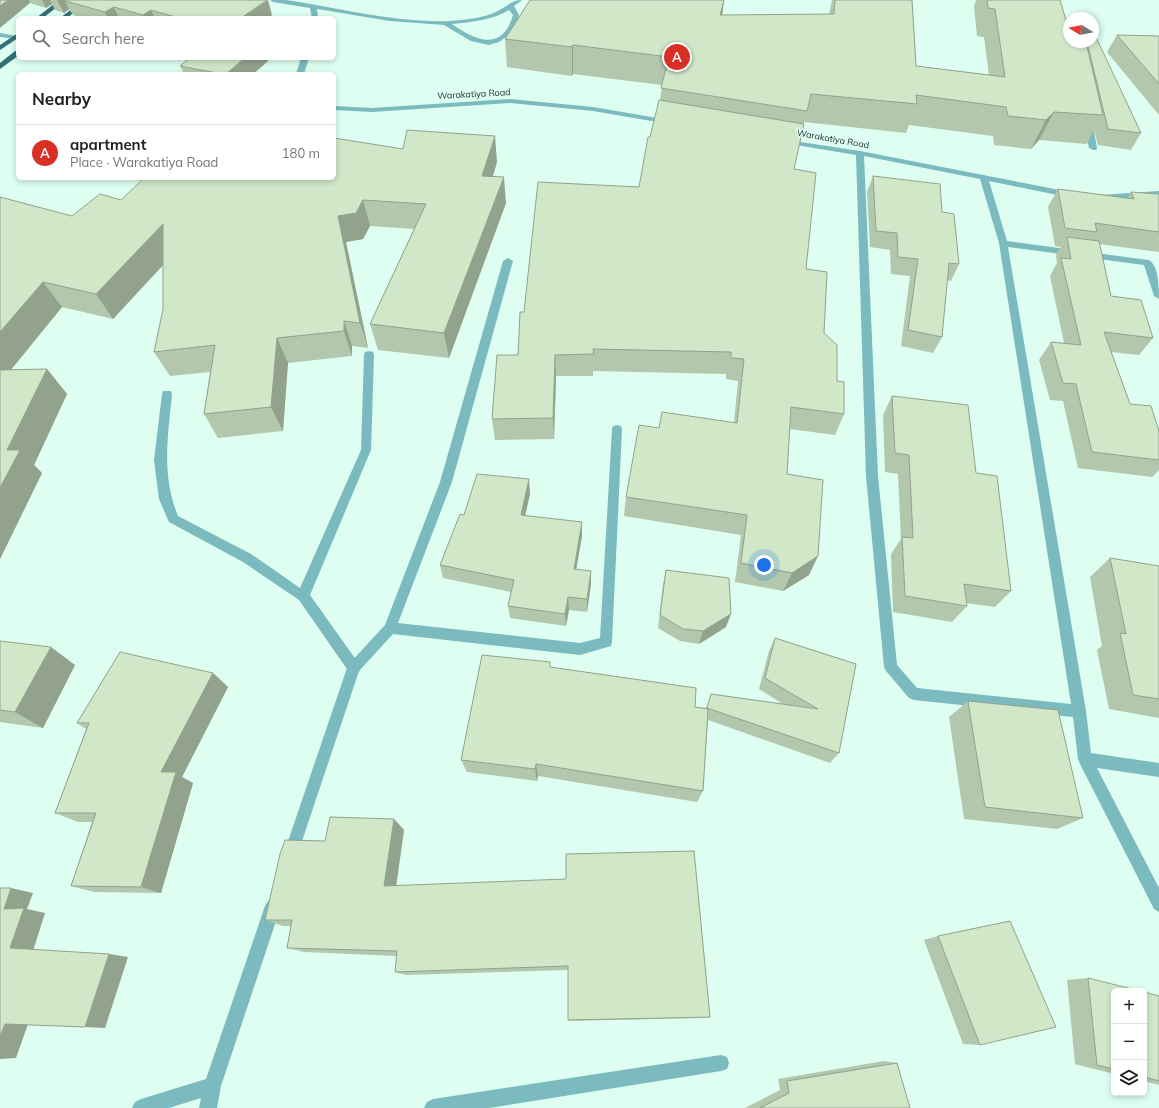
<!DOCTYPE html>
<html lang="en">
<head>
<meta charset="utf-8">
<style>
  :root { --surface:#fff; --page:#f2f2f2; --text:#222; --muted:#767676; --line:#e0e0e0; --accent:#d93025 }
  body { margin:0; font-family:Mulish,sans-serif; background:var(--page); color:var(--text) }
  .controls { position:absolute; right:12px; bottom:12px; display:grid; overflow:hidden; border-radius:6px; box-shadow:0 2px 6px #0003 }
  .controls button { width:36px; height:36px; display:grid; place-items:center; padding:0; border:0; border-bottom:1px solid var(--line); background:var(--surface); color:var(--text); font:20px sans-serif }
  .compass { position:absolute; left:1063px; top:12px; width:36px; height:36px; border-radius:50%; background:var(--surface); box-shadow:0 2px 6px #0003; rotate:280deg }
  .you { position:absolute; left:764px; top:565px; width:14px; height:14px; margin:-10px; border:3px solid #fff; border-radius:50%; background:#1a73e8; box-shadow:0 0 0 6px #1a73e833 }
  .badge { display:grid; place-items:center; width:26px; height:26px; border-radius:50%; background:var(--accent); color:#fff; font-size:13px; font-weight:700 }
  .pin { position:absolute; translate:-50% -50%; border:2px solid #fff; box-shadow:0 1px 4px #0006 }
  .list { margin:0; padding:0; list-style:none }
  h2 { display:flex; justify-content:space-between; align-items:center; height:52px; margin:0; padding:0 16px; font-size:17px }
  h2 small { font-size:13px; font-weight:400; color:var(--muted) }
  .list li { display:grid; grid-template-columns:26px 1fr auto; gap:12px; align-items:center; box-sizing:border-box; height:56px; padding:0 16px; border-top:1px solid var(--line) }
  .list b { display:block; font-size:15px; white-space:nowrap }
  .list p { margin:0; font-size:13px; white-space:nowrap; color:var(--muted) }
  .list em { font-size:13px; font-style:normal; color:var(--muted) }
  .icon { flex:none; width:22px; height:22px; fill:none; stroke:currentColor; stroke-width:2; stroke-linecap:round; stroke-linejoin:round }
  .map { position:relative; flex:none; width:1159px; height:1108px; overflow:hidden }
  .search { position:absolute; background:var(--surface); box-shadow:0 2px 6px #0003; left:16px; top:16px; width:320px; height:44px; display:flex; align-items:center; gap:10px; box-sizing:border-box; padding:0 14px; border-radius:6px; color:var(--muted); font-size:15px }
  .panel { position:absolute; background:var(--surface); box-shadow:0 2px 6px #0003; left:16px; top:72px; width:320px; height:108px; border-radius:6px }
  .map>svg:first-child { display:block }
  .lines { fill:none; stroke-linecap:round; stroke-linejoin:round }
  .service { fill:#7bbabf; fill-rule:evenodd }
  .minor { fill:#7bbabf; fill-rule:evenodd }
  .trunk { fill:#327277; fill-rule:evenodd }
  .wall { fill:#b3c7ac }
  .shaded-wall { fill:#92a28c }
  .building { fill:#d0e7c8; stroke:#92a28c }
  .labels { text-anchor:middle; stroke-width:3; stroke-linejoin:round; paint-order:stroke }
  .far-street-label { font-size:9px; fill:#1d2d27; stroke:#ddfef1 }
</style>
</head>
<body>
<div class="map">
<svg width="1159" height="1108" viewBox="0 0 1159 1108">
  <rect width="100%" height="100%" fill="#ddfef1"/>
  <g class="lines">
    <!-- service -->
    <path class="service" d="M369,351L373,352L374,355L371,450L310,595L359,664L361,668L359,672L354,674L349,672L299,600L243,562L169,522L159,499L154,460L162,394L163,391H171L172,394C168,437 161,474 178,516L251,554L300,588L361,450L364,355L365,352Z"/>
    <!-- minor -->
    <g class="minor">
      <path d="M270,0H286C340,8 395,23 450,21C465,20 484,18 498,11C507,6 512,0 522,0L514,6L519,15L515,27L509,35L499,42L489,45L471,41L444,25L390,21L317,9L318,18H312L310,8L273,2ZM509,10L513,15C503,52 475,41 452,24C472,22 492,20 509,10Z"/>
      <polygon points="0,33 17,36 18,38 15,39 0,37"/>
      <polygon points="301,58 309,58 304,74 296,74"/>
      <polygon points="510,99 593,107 669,120 673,122 669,124 593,111 510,103 372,112 334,110 334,106 372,108"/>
      <polygon points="1085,119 1091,119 1092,121 1097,148 1096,150 1093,150 1089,148 1084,121"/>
      <path d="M781,139L860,151L1075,193L1076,195L1072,198L989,181L1007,241L1148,260C1159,263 1159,290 1159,299L1154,296L1144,265L1008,247L1086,711L1091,753L1159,763V777L1097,768L1159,888V912L1154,909L1080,764L1078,759L1073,717L914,700L909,698L886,671L884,667L866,476L856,155L784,143H781ZM864,156L980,179L999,243L1071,704L917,688L897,665L878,476Z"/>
      <polygon points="1159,191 1159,197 1100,201 1096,198 1100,195"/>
      <polygon points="508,258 513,261 452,482 398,623 580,643 600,638 612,429 613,426 617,425 621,426 622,429 612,642 611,646 580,655 393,634 359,671 297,856 295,861 290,863 285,861 283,856 347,668 349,664 385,625 440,482 503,261"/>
      <polygon points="273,898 278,901 281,906 221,1086 217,1108 199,1108 201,1098 169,1108 132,1108 135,1102 141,1099 206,1079 265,906 268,901"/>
      <polygon points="721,1055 727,1057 729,1063 727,1069 721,1071 489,1108 424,1108 427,1102 433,1099"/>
    </g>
    <!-- trunk -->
    <g class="trunk">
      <polygon points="59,0 66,0 43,18 36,18"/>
      <polygon points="83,0 90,0 67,18 60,18"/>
      <polygon points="18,33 18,38 0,50 0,45"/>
      <polygon points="15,51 18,51 18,56 0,69 0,63"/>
    </g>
  </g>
  <!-- wall -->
  <g class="wall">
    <polygon points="0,0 57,0 60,6 57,0 272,15 267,18 82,18 73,15 69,9 64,13 55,10 52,4 46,8 30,3"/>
    <polygon points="530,0 724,0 722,15 829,14 832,0 912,0 916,66 989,75 984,37 977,36 974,6 976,0 1060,0 1069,42 1093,42 1141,133 1131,150 1098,145 1094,130 1087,144 1039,140 1031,149 994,145 993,136 909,125 906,133 804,122 794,169 806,269 824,333 837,381 844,414 835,435 790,429 787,474 809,575 783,591 735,582 741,535 624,516 626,497 659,428 734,422 738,381 726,379 726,374 593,371 593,376 556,376 554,439 495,440 492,419 518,355 524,312 639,187 650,137 660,101 662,85 573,74 572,76 507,67 505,39"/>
    <polygon points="1117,35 1159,36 1159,115 1107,52"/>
    <polygon points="190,58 267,58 268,61 253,74 184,74 180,66"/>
    <polygon points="497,162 493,176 506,203 449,358 378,350 370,324 414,229 370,226 363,239 346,242 368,348 352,346 352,356 288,363 283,431 218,438 204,414 210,372 170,376 154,352 163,309 163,265 113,319 62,307 11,370 47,369 67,394 34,465 42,473 0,559 0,197 72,216 121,200"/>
    <polygon points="873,176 942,212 959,264 951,281 947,280 942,337 933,353 901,346 910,276 891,274 890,250 870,247 867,192"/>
    <polygon points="1058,189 1127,198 1131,192 1159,194 1159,252 1099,244 1111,296 1153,338 1139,355 1111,352 1130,404 1159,431 1159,470 1152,477 1078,468 1063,401 1050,400 1039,360 1051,342 1064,343 1050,276 1057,263 1056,255 1061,247 1055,246 1048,207"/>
    <polygon points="892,396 976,473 1011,591 995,607 966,603 967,606 952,622 893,612 891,554 901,539 898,474 885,472 883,415"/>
    <polygon points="530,494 525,516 582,522 582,536 576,569 591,571 591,584 587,612 569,610 566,626 510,618 508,606 511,592 443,578 440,565 464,515"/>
    <polygon points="1110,558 1159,566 1159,718 1109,709 1097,650 1102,646 1090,577"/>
    <polygon points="666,570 726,627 699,644 680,641 658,628 663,584"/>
    <polygon points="775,638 856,664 839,753 830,763 708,720 703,791 697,802 538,776 537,781 467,772 461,760 551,667 695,707 706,708 711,694 783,704 759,689 769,651"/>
    <polygon points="0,641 75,665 43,728 0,722"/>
    <polygon points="213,673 228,687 182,777 193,783 161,893 94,892 71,886 92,822 78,822 55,813 86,729 77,723"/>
    <polygon points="968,701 1083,818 1057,829 964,819 949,717"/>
    <polygon points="394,819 404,830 396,886 710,1017 702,1018 569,1021 568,1020 568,970 406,975 395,972 397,956 304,952 287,948 291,926 283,926 265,920 325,841"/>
    <polygon points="938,936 980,1045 963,1044 924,940"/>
    <polygon points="1088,978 1114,991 1114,1074 1075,1064 1067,980"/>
    <polygon points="1144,992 1159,996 1159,1085 1144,1081"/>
    <polygon points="884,1061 897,1063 910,1108 745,1108 780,1090 778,1079"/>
  </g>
  <!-- shaded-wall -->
  <g class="shaded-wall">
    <polygon points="8,0 29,0 30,3 0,28 0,6"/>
    <polygon points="42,0 50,0 52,4 46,8"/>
    <polygon points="57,0 81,0 65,1 69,9 64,13"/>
    <polygon points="268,0 272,15 267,18 241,18"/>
    <polygon points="724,0 721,25 720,15"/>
    <polygon points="114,7 119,18 108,18 105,12"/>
    <polygon points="151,10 155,18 145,18 143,15"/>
    <polygon points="573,45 573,74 572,76 572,47"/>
    <polygon points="245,58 267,58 268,61 253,74 226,74"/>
    <polygon points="1054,112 1039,140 1031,149 1046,120"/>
    <polygon points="495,136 497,162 485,202 482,176"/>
    <polygon points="504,177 506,203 449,358 444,333"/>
    <polygon points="363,200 370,226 363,239 346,242 368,348 360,323 338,216"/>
    <polygon points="163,224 177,250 113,319 96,294"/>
    <polygon points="43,282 62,307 0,383 0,332"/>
    <polygon points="344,321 352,346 352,356 344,331"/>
    <polygon points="277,338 288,363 283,431 271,407"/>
    <polygon points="555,355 556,376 554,439 553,418"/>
    <polygon points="47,369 67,394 34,465 42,473 0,559 0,488 7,450"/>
    <polygon points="529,479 530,494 522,529 521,515"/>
    <polygon points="582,522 582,536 574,582 574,569"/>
    <polygon points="818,556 809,575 783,591 792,573"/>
    <polygon points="591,571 591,584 587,612 587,599"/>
    <polygon points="568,597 569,610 566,626 565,614"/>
    <polygon points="731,614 726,627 699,644 703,631"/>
    <polygon points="51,647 75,665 43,728 15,712"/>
    <polygon points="213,673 228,687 182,777 193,783 161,893 141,887 161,772"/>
    <polygon points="536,764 538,776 537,781 535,769"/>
    <polygon points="394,819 404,830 395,894 384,886"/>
    <polygon points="11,888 33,893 27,909 45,913 33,951 10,948 4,909"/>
    <polygon points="109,954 128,957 105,1028 85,1027"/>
    <polygon points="5,1024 28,1024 16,1058 0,1059 0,1036"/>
  </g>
  <!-- building -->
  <g class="building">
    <polygon points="0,0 8,0 0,6"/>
    <polygon points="66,0 267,0 241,18 179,18 151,10 143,15 114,7 105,12 65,1"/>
    <polygon points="530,0 724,0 720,15 834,14 835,0 912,0 916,66 1005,77 995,9 988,8 987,0 1060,0 1066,20 1069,20 1069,42 1086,42 1103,115 1054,112 1046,120 1008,116 1006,107 916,95 917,104 811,94 807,111 661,88 669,57 573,45 572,47 505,39"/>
    <polygon points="1093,33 1094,33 1141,133 1108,129 1087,42 1093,42"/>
    <polygon points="1117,35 1159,36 1159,84"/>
    <polygon points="190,58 245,58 226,74 222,74 180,66"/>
    <polygon points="659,100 804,124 794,169 816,173 806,269 827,272 824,333 837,345 837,381 844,382 844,414 791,407 787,474 823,480 818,556 792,573 741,563 747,515 626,497 639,425 659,428 662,412 737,423 744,359 731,358 731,352 593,349 594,354 555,355 553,418 492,419 497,355 518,355 520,312 524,312 538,182 639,187 648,137 650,137"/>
    <polygon points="407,130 495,136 482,176 504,177 444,333 370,324 426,204 363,200 356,213 338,216 360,323 344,321 344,331 277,338 271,407 204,414 215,345 154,352 163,309 163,224 96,294 43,282 0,332 0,197 72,216 100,194 121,200 144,178 334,178 334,138 403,149"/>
    <polygon points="873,176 940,184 942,212 954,214 959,264 949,263 942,337 908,330 918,259 898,257 897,233 876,231"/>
    <polygon points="1058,189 1134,199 1131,192 1159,194 1159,232 1095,223 1097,232 1065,228"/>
    <polygon points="1067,237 1099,241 1111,296 1141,300 1153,338 1104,332 1130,404 1151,406 1159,431 1159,460 1092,452 1076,384 1063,383 1051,342 1081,345 1061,258 1071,259"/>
    <polygon points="47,369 7,450 20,450 0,488 0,370"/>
    <polygon points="892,396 968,405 976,473 997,476 1011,591 964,584 967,606 905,596 902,537 913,538 909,455 895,453"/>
    <polygon points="477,474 529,479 521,515 582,522 574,569 591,571 587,599 568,597 565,614 508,606 514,580 440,565 460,514 464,515"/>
    <polygon points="1110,558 1159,566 1159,699 1133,695 1120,633 1126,634"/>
    <polygon points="666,570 729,578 731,614 703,631 683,629 660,615"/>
    <polygon points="775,638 856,664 839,753 707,708 711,694 818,709 765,678"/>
    <polygon points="0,641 51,647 15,712 0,710"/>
    <polygon points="120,652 213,673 161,772 176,772 141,887 71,886 96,813 55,813 89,723 77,723"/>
    <polygon points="482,655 550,662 550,667 696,688 695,707 708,709 703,791 536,764 535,769 461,760"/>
    <polygon points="968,701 1058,710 1083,818 985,807"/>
    <polygon points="330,817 394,819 384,886 566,879 566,854 694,851 710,1017 568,1020 568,966 395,972 397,951 287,948 292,920 265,920 280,854 285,840 325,841"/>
    <polygon points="0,888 11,888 4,909 24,908 10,948 109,954 85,1027 5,1024 0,1036"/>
    <polygon points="1010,921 1056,1027 980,1045 938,936"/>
    <polygon points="1088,978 1140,991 1114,991 1114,1069 1097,1065"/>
    <polygon points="1144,992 1159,996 1159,1081 1144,1077"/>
    <polygon points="897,1063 910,1108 760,1108 789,1093 787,1081"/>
  </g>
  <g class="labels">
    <!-- far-street labels -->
    <g class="far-street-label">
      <text transform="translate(474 94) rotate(-3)" y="3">Warakatiya Road</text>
      <text transform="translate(833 139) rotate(10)" y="3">Warakatiya Road</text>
    </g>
  </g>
</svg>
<div class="controls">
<button>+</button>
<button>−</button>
<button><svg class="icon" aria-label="layers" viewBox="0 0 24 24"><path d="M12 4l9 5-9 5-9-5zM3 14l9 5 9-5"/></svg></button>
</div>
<svg class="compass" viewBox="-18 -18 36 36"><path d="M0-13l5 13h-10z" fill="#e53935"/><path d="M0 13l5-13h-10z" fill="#767676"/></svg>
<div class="you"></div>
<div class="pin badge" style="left:677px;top:57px">A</div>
<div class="search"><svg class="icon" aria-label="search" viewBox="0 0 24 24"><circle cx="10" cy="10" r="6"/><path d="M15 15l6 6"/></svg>Search here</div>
<section class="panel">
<h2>Nearby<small></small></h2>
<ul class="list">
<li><span class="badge">A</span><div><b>apartment</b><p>Place · Warakatiya Road</p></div><em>180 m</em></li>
</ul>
</section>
</div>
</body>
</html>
